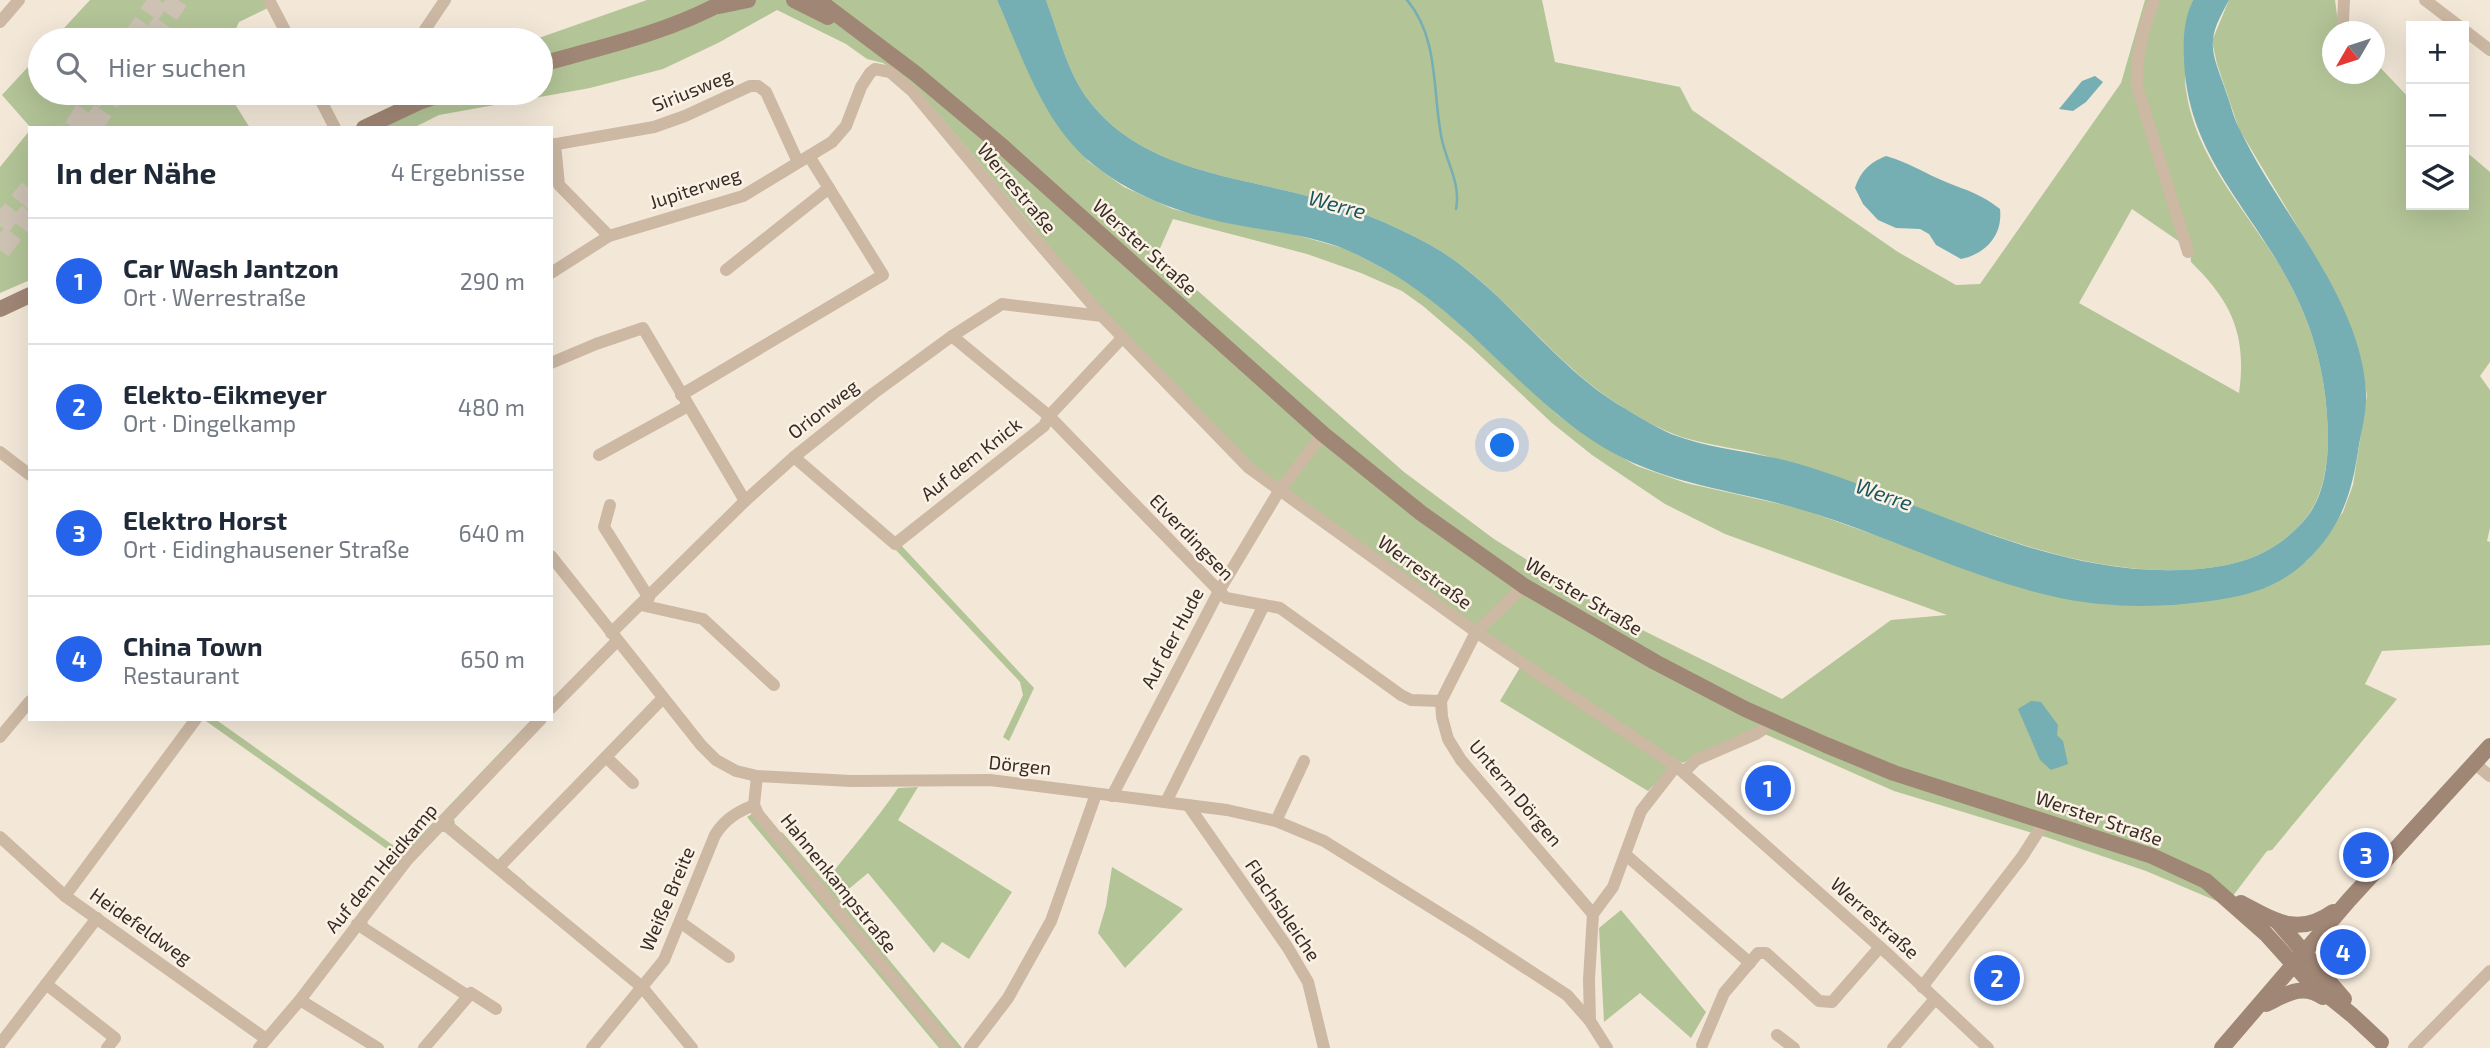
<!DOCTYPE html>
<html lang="de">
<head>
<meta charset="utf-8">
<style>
  :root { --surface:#fff; --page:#f6f6f7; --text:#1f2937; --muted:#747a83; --line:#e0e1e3; --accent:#2563eb }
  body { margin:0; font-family:"Exo 2",sans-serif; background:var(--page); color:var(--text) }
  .controls { position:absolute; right:21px; top:21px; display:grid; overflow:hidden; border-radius:0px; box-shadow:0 7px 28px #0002 }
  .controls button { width:63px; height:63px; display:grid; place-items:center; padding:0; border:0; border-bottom:2px solid var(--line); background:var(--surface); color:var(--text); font:35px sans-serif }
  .compass { position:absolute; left:2322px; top:21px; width:63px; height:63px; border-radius:50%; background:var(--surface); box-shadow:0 7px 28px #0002; rotate:231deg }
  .you { position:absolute; left:1503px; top:446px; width:24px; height:24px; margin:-18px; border:5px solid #fff; border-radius:50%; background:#1a73e8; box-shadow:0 0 0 10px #1a73e833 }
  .badge { display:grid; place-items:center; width:46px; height:46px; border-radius:50%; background:var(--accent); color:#fff; font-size:23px; font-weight:700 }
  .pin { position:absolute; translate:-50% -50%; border:4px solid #fff; box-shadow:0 2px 7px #0006 }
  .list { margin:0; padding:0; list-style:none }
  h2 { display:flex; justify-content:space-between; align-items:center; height:91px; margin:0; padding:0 28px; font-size:30px }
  h2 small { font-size:23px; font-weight:400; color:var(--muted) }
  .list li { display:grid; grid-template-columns:46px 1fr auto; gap:21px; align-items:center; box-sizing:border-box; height:126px; padding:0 28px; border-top:2px solid var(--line) }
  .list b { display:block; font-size:26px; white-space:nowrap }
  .list p { margin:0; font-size:23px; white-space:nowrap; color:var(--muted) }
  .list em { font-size:23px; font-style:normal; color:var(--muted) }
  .icon { flex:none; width:38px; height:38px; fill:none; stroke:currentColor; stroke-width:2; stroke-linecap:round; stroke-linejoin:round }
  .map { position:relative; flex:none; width:2490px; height:1048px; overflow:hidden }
  .search { position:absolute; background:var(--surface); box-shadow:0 7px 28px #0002; left:28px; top:28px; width:525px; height:77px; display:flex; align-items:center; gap:18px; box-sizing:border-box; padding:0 24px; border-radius:38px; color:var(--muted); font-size:26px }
  .panel { position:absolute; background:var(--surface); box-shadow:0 7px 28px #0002; left:28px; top:126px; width:525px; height:595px; border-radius:0px }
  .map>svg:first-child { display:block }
  .green { fill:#b3c497; fill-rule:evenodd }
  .water { fill:#75aeb3 }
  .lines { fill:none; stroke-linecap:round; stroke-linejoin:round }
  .stream { stroke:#75aeb3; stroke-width:2.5 }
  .highway-tunnel { stroke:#cdc2b4; stroke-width:21; stroke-dasharray:21 10; stroke-linecap:butt }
  .street { stroke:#ccb8a3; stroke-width:12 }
  .secondary { stroke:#a08675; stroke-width:16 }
  .labels { text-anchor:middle; stroke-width:5; stroke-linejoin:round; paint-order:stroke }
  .street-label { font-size:19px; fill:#372c26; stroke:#fbf2e5 }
  .water-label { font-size:21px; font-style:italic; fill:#18555c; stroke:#fbf2e5 }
</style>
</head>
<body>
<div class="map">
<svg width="2490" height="1048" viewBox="0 0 2490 1048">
  <rect width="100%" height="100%" fill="#f3e8d8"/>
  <!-- green -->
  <g class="green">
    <polygon points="90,0 271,0 274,5 239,22 231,40 53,40"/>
    <path d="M647,0H997L1040,94L1088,161L1124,187L1173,209L1238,225L1293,234L1346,249L1406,280L1452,317L1559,416L1600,445L1637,466L1686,483L1802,509L2014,585L2307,561L2343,512L2353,485L2367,395L2359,355L2345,313L2321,266L2239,129L2217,64L2212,41L2229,0H2335L2339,31L2332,32V74H2374L2375,62L2411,100V205H2464V150L2490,172V362L2480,376L2490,390V528L2487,541L2490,542V645L2382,651L2365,684L2397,699L2272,850L2267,851L2226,905L2146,871L2049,838L1894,791L1758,731L1703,752L1683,763L1677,760L1648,791L1500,701L1522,664L1251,467L1114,324L915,86L883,63L867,59L846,44L777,10L718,43L663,69L590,88L439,115L413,128H387L403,93H541V40H533ZM1173,219L1307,254L1361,273L1402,291L1423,306L1471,347L1552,423L1592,455L1665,504L1725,534L1947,615L1891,620L1782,699L1624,621L1494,539L1404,472L1157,255Z"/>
    <path d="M1046,0H1542L1555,62L1680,87L1692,110L1898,252L1956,285L1980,284L2121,83L2145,0H2193C2184,20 2186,38 2186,59C2186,69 2184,80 2186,90C2196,165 2258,221 2291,286C2317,335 2328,387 2328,442C2327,473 2321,504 2299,526C2270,556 2239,565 2199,569C2105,577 2020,545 1933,514C1882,496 1830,478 1779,460C1744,447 1705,447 1671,433C1656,427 1640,418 1626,409C1552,366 1506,288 1432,246C1391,223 1345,205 1300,194C1225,175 1141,167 1090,102C1067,73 1059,34 1046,0ZM2132,209L2190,249L2191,262C2232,302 2247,335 2239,393L2079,303Z"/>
    <polygon points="40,54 40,93 228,93 250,128 31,128 2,95"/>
    <polygon points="30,130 30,280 0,293 0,167"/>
    <polygon points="899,543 1034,688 1009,741 1003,737 1023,695 1020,682 894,548"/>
    <polygon points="203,719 215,719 404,853 532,719 548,719 454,819 455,824 526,883 519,890 447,832 441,832 412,863 367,920 368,926 355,918 398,861 398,857"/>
    <path d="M918,787L898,820L1012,892L969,959L942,942L934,953L868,873L838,898L962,1048H939L747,817L758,810L779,835L782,832L825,882C850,850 876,821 898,788Z"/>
    <polygon points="1112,867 1183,909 1125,968 1098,933 1106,906"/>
    <polygon points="1621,910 1706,1012 1691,1038 1640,993 1604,1022 1599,928"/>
  </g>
  <!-- water -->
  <g class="water">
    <path d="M997,0H1046C1059,34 1067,73 1090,102C1141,167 1225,175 1300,194C1345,205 1391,223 1432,246C1506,288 1552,367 1626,409C1640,418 1656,427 1671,434C1715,451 1764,452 1809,467C1937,508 2061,581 2199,569C2239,565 2270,556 2299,526C2322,504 2327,473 2328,442C2328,387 2317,335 2291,286C2250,206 2187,155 2184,59C2183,38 2184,19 2193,0H2229C2223,12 2214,26 2213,40C2211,56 2221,76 2226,92C2231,105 2234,120 2241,132C2280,213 2361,299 2366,392C2367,409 2362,429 2359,445C2354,479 2348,507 2328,536C2296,580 2263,594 2210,601C2160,608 2110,608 2060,598C1972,579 1891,537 1806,511C1734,489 1667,486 1601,446C1518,394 1463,309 1375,264C1366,259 1356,254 1347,250C1313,236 1277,232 1242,226C1188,216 1137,199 1094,165C1043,125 1023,57 997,0Z"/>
    <polygon points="2095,76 2103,82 2086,102 2073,111 2059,109 2082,81"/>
    <path d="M1886,156C1908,162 1926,174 1946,182C1966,190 1983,195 2000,209C2003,235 1986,254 1961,259L1936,245L1929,234L1920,229L1896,228L1878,220L1863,204L1855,188C1861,171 1869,163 1886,156Z"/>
    <polygon points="2031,701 2041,702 2058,725 2057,735 2063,741 2068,764 2051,770 2040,760 2018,709"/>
  </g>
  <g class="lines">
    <!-- stream -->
    <path class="stream" d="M1407,0C1440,39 1432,94 1442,140C1447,163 1461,184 1456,209"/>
    <!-- highway-tunnel -->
    <g class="highway-tunnel">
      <polyline points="132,40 159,0"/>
      <polyline points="151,40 178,0"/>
      <polyline points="74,128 92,100"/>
      <polyline points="91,128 115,93"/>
      <polyline points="0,226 30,189"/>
      <polyline points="0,250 30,212"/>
    </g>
    <!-- street -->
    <g class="street">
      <polyline points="269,0 290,40"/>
      <path d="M2154,0C2143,29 2136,55 2137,86L2188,252"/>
      <polyline points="2344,0 2343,20 2345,32"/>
      <polyline points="2425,0 2459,26"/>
      <polyline points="0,22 19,0"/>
      <polyline points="2464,30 2490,50"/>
      <polyline points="418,40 445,0"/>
      <polyline points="317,93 335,128"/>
      <polyline points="399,111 401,93"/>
      <polyline points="555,144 559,185 609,236"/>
      <polyline points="551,145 654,127 685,116 750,86 758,86 766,92 798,162"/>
      <polyline points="726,270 829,188"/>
      <polyline points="551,273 609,236 743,196 832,142 846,126 861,87 870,73 875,69 890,72 912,91 1025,227 1102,316 1249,468 1476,632 1676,766 1889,955 1988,1048"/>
      <polyline points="952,336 1049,416 1226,598 1280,608 1401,695 1411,700 1441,701"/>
      <polyline points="551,363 596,344 643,328 745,501"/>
      <polyline points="681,395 883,275 809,156"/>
      <polyline points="0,452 30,475"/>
      <polyline points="599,455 688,406"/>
      <polyline points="794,457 895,544 1044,426 1049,416 1123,337"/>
      <polyline points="610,505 604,527 649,598"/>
      <polyline points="551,556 701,745 716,760 736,771 757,776 851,781 990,780 1227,810 1276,821 1324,841 1472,933 1567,995 1590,1021 1607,1048"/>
      <polyline points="1524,586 1476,632 1441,701 1442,717 1448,739 1461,760 1593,914"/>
      <polyline points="641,605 703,619 774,685"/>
      <polyline points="611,633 745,501 794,457 874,393 952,336 1002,304 1102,316"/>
      <polyline points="551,708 617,641"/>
      <polyline points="0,737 30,701"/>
      <polyline points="606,757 633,783"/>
      <polyline points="2474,763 2490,776"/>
      <polyline points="1684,772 1696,760 1756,734 1762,730 1768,719"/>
      <polyline points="757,776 754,805 758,814 950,1048"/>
      <polyline points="1112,796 1219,591 1279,491 1323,434"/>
      <polyline points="1166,802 1264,605"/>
      <polyline points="1188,805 1288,948 1308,982 1324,1048"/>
      <polyline points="1276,821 1304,761"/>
      <polyline points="442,822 642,987 692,1048"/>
      <polyline points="0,837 65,896 266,1039"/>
      <polyline points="1626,855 1750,963"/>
      <polyline points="499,867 662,699"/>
      <polyline points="65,896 196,719"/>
      <polyline points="680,922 729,957"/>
      <polyline points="357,924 468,996"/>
      <polyline points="46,984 115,1038 107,1048"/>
      <polyline points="1922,987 2022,857 2045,821"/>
      <polyline points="300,1000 378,1048"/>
      <polyline points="1590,1021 1589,979 1593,914 1613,887 1641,811 1676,766"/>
      <polyline points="1777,1035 1794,1048"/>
      <polyline points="0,1044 97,918"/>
      <polyline points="1702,1045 1724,993 1758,953 1766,953 1819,1001 1832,1002 1880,947"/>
      <polyline points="259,1048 300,1000 407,860 541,719"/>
      <polyline points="424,1048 471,993 496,1009"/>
      <path d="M592,1048L664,960L715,835C725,819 737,812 754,805"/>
      <polyline points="970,1048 1008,998 1051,921 1096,794"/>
      <polyline points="1893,1048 1935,999"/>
      <polyline points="2414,1048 2490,971"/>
    </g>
    <!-- secondary -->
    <g class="secondary">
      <polyline points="794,0 828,17"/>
      <polyline points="818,0 916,74 1003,147 1323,434 1421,513 1524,586 1655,662 1745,709 1826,745 1894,773 2152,856 2206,881 2266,934 2305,977 2352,1015 2381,1042"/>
      <polyline points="719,6 748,0"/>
      <path d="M541,64C603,47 670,32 727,0"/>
      <polyline points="364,128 419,102 446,93"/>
      <polyline points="0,309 30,295"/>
      <path d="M2241,903C2275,921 2298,937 2333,912"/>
      <polyline points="2277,921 2344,999"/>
      <path d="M2266,1004C2287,994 2302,983 2323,997"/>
      <polyline points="2222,1048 2349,900 2490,746"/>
    </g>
  </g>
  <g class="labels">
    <!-- street labels -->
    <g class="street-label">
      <text transform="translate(692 90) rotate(-22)" y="7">Siriusweg</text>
      <text transform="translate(695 188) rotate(-18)" y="7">Jupiterweg</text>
      <text transform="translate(1017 188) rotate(50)" y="7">Werrestraße</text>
      <text transform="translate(1145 247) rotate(42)" y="7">Werster Straße</text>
      <text transform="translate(823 409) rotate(-38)" y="7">Orionweg</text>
      <text transform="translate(971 459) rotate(-38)" y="7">Auf dem Knick</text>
      <text transform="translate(1192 537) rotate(46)" y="7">Elverdingsen</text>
      <text transform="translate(1425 572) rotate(36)" y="7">Werrestraße</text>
      <text transform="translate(1584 596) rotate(31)" y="7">Werster Straße</text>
      <text transform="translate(1172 638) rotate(-62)" y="7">Auf der Hude</text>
      <text transform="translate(1020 765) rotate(6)" y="7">Dörgen</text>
      <text transform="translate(1516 793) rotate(50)" y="7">Unterm Dörgen</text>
      <text transform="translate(2099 818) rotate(19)" y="7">Werster Straße</text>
      <text transform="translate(381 868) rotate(-50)" y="7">Auf dem Heidkamp</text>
      <text transform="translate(839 883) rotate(51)" y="7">Hahnenkampstraße</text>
      <text transform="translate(667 899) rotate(-67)" y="7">Weiße Breite</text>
      <text transform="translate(1283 910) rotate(56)" y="7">Flachsbleiche</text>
      <text transform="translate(1875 918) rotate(42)" y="7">Werrestraße</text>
      <text transform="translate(141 926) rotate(35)" y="7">Heidefeldweg</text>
    </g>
    <!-- water labels -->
    <g class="water-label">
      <text transform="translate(1337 205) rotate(15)" y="7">Werre</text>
      <text transform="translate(1884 495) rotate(19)" y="7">Werre</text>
    </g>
  </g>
</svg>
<div class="controls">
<button>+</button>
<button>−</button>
<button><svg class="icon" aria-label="layers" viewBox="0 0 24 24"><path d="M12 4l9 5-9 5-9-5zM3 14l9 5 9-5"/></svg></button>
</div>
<svg class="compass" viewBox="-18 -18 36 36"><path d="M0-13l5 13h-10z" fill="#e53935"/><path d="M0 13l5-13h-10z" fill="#747a83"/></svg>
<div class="you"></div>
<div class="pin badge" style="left:1768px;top:788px">1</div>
<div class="pin badge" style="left:1997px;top:978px">2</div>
<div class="pin badge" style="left:2366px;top:855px">3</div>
<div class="pin badge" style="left:2343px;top:952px">4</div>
<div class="search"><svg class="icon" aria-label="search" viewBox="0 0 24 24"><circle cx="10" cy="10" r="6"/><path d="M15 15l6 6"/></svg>Hier suchen</div>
<section class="panel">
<h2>In der Nähe<small>4 Ergebnisse</small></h2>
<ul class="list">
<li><span class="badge">1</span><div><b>Car Wash Jantzon</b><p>Ort · Werrestraße</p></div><em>290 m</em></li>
<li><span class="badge">2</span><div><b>Elekto-Eikmeyer</b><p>Ort · Dingelkamp</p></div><em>480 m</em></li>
<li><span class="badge">3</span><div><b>Elektro Horst</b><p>Ort · Eidinghausener Straße</p></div><em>640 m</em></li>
<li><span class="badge">4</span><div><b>China Town</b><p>Restaurant</p></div><em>650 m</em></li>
</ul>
</section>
</div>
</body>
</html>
